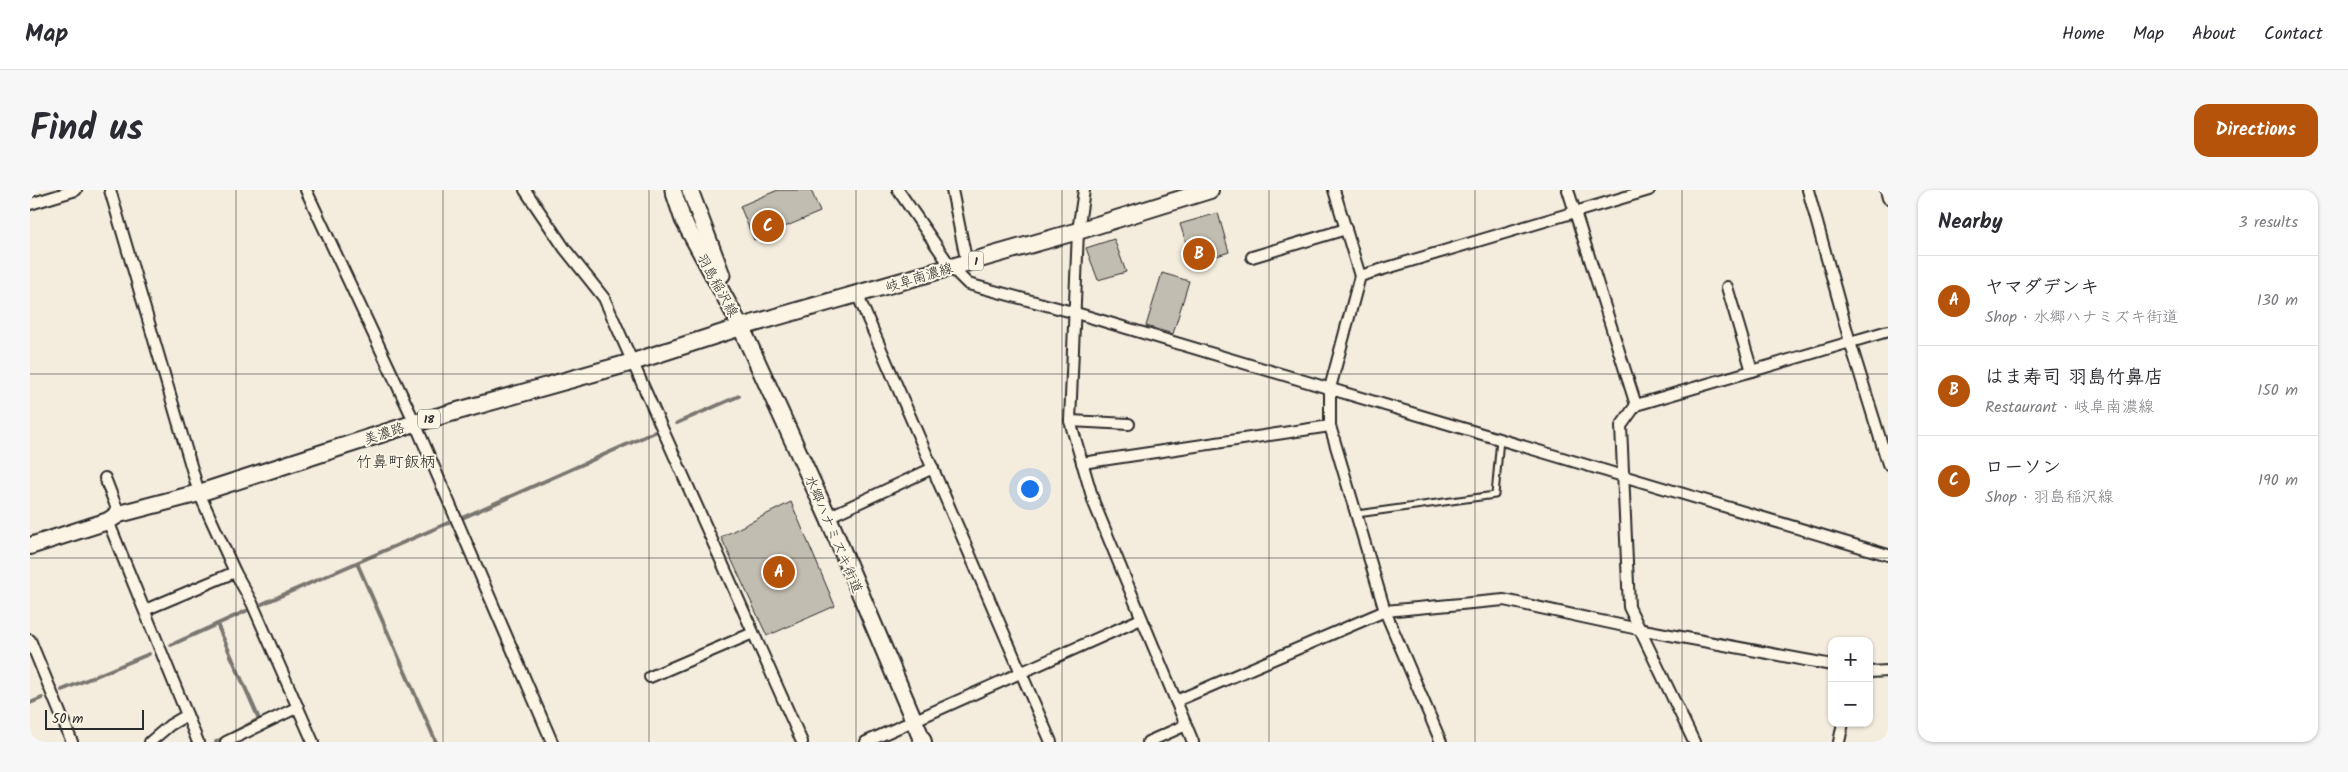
<!DOCTYPE html>
<html lang="en">
<head>
<meta charset="utf-8">
<style>
  :root { --surface:#fff; --page:#f7f7f7; --text:#2b2b33; --muted:#7c7c81; --line:#e1e1e2; --accent:#b45309 }
  body { margin:0; font-family:Kalam,"Klee One",sans-serif; background:var(--page); color:var(--text) }
  .controls { position:absolute; right:15px; bottom:15px; display:grid; overflow:hidden; border-radius:10px; box-shadow:0 1px 4px #0004 }
  .controls button { width:45px; height:45px; display:grid; place-items:center; padding:0; border:0; border-bottom:1px solid var(--line); background:var(--surface); color:var(--text); font:25px sans-serif }
  .scale { position:absolute; left:15px; bottom:12px; width:99px; box-sizing:border-box; padding-left:5px; border:2px solid #2b2b2b; border-top:0; font-size:14px; line-height:18px; white-space:nowrap; color:#2b2b2b; -webkit-text-stroke:4px #fcf5e5; paint-order:stroke }
  .you { position:absolute; left:999px; top:298px; width:18px; height:18px; margin:-12px; border:4px solid #fff; border-radius:50%; background:#1a73e8; box-shadow:0 0 0 8px #1a73e833 }
  .badge { display:grid; place-items:center; width:32px; height:32px; border-radius:50%; background:var(--accent); color:#fff; font-size:16px; font-weight:700 }
  .pin { position:absolute; translate:-50% -50%; border:2px solid #fff; box-shadow:0 1px 5px #0006 }
  .list { margin:0; padding:0; list-style:none }
  h2 { display:flex; justify-content:space-between; align-items:center; height:65px; margin:0; padding:0 20px; font-size:21px }
  h2 small { font-size:16px; font-weight:400; color:var(--muted) }
  .list li { display:grid; grid-template-columns:32px 1fr auto; gap:15px; align-items:center; box-sizing:border-box; height:90px; padding:0 20px; border-top:1px solid var(--line) }
  .list b { display:block; font-size:19px; white-space:nowrap }
  .list p { margin:0; font-size:16px; white-space:nowrap; color:var(--muted) }
  .list em { font-size:16px; font-style:normal; color:var(--muted) }
  .map { position:relative; flex:none; width:1858px; height:552px; overflow:hidden; border-radius:15px }
  header { display:flex; align-items:center; gap:30px; box-sizing:border-box; height:70px; padding:0 25px; background:var(--surface); border-bottom:1px solid var(--line) }
  header strong { font-size:24px }
  nav { display:flex; gap:28px; margin-inline-start:auto; font-size:18px }
  .intro { display:flex; align-items:center; justify-content:space-between; box-sizing:border-box; height:120px; padding:0 30px }
  h1 { margin:0; font-size:35px }
  .button { padding:12px 22px; border-radius:15px; background:var(--accent); color:#fff; font-size:18px; font-weight:700 }
  main { display:flex; gap:30px; padding:0 30px }
  aside { flex:1; background:var(--surface); border-radius:15px; box-shadow:0 1px 4px #0004 }
  .map>svg:first-child { display:block }
  .lines { fill:none; stroke-linecap:round; stroke-linejoin:round }
  .stream { stroke:#7a7771; stroke-width:4 }
  .building { fill:#c2bdb1; stroke:#2b2b2b }
  .lane-casing { stroke:#2b2b2b; stroke-width:9 }
  .street-casing { stroke:#2b2b2b; stroke-width:14 }
  .secondary-casing { stroke:#2b2b2b; stroke-width:19 }
  .primary-casing { stroke:#2b2b2b; stroke-width:20 }
  .lane { stroke:#fcf5e5; stroke-width:5 }
  .street { stroke:#fcf5e5; stroke-width:10 }
  .secondary { stroke:#fcf5e5; stroke-width:15 }
  .primary { stroke:#fcf5e5; stroke-width:16 }
  .grid { fill:none; stroke:#2b2b2b; stroke-width:1; stroke-opacity:0.55 }
  .labels { text-anchor:middle; stroke-width:4; stroke-linejoin:round; paint-order:stroke }
  .shield { fill:#fcf5e5; stroke:#6a6863; stroke-width:1 }
  .shield-label { font-size:12px; font-weight:bold; fill:#2b2b2b }
  .street-label { font-size:14px; fill:#2b2b2b; stroke:#fcf5e5 }
  .quarter-label { font-size:16px; fill:#2b2b2b; stroke:#fcf5e5 }
</style>
</head>
<body>
<header>
<strong>Map</strong>
<nav><a>Home</a><a>Map</a><a>About</a><a>Contact</a></nav>
</header>
<div class="intro"><h1>Find us</h1><a class="button">Directions</a></div>
<main>
<div class="map">
<svg width="1858" height="552" viewBox="0 0 1858 552">
  <rect width="100%" height="100%" fill="#f4edde"/>
  <filter id="ink" filterUnits="userSpaceOnUse"><feTurbulence type="fractalNoise" baseFrequency=".02" numOctaves="2"/><feDisplacementMap in="SourceGraphic" scale="10" xChannelSelector="R" yChannelSelector="G"/><feConvolveMatrix kernelMatrix="1 2 1 2 8 2 1 2 1" color-interpolation-filters="sRGB"/></filter>
  <g filter="url(#ink)">
    <g class="lines">
      <!-- stream -->
      <g class="stream">
        <polyline points="647,233 709,206"/>
        <polyline points="432,328 625,242"/>
        <polyline points="327,373 406,552"/>
        <polyline points="232,414 418,333"/>
        <polyline points="141,455 216,421"/>
        <polyline points="32,500 119,464"/>
        <polyline points="0,513 12,508"/>
        <polyline points="186,552 229,529 187,434"/>
      </g>
    </g>
    <!-- building -->
    <g class="building">
      <polygon points="748,0 781,0 790,22 724,50 710,16"/>
      <polygon points="1188,23 1199,62 1163,74 1150,34"/>
      <polygon points="1084,49 1096,82 1068,90 1056,58"/>
      <polygon points="1132,83 1159,91 1143,144 1116,136"/>
      <polygon points="761,312 805,416 737,446 691,347"/>
    </g>
    <g class="lines">
      <defs>
        <polyline id="lane" points="1327,324 1465,305 1470,249"/>
        <g id="street">
          <polyline points="80,0 169,303 205,382 222,413 283,552"/>
          <polyline points="276,0 385,233 522,552"/>
          <polyline points="495,0 535,59 574,108 772,552"/>
          <polyline points="868,0 921,77 938,94 1046,123 1858,365"/>
          <polyline points="922,0 937,74"/>
          <polyline points="1054,0 1048,41 1040,231 1064,313 1163,552"/>
          <polyline points="1304,0 1330,86"/>
          <polyline points="1538,0 1606,215 1858,141"/>
          <polyline points="1778,0 1820,152 1858,274"/>
          <polyline points="1856,0 1858,8"/>
          <polyline points="0,14 46,0"/>
          <polyline points="1222,67 1316,39"/>
          <polyline points="1697,97 1722,181"/>
          <polyline points="828,106 1021,552"/>
          <polyline points="1606,215 1591,236 1599,417 1664,552"/>
          <polyline points="1040,231 1099,234"/>
          <polyline points="1052,273 1300,236"/>
          <polyline points="75,288 89,324"/>
          <polyline points="798,327 903,278"/>
          <polyline points="78,331 168,552"/>
          <polyline points="115,420 205,382"/>
          <polyline points="0,450 42,552"/>
          <polyline points="1839,482 1858,481"/>
          <polyline points="620,487 723,443"/>
          <polyline points="1146,511 1355,421 1474,410 1608,439 1802,475"/>
          <polyline points="120,552 140,535 157,525"/>
          <polyline points="196,552 268,517"/>
          <polyline points="836,552 1111,429"/>
          <polyline points="1118,552 1156,535"/>
          <polyline points="1411,552 1355,421 1300,236 1300,198 1330,86 1619,0"/>
          <polyline points="1809,552 1813,533"/>
        </g>
        <g id="secondary">
          <polyline points="643,0 653,30 711,137"/>
          <polyline points="660,0 692,85"/>
        </g>
        <g id="primary">
          <polyline points="711,137 798,327 893,552"/>
          <polyline points="0,356 78,331 89,324 169,303 385,233 603,172 711,137 1048,41 1180,0"/>
        </g>
      </defs>
      <!-- lane casing -->
      <use href="#lane" class="lane-casing"/>
      <!-- street casing -->
      <use href="#street" class="street-casing"/>
      <!-- secondary casing -->
      <use href="#secondary" class="secondary-casing"/>
      <!-- primary casing -->
      <use href="#primary" class="primary-casing"/>
      <!-- lane -->
      <use href="#lane" class="lane"/>
      <!-- street -->
      <use href="#street" class="street"/>
      <!-- secondary -->
      <use href="#secondary" class="secondary"/>
      <!-- primary -->
      <use href="#primary" class="primary"/>
    </g>
  </g>
  <!-- grid -->
  <path class="grid" d="M206,0V552M413,0V552M619,0V552M826,0V552M1032,0V552M1239,0V552M1445,0V552M1652,0V552M0,184H1858M0,368H1858"/>
  <g class="labels">
    <!-- shield labels -->
    <g class="shield">
      <rect x="938.5" y="61.5" width="15" height="19" rx="4"/>
      <rect x="388" y="219.5" width="22" height="19" rx="4"/>
    </g>
    <g class="shield-label">
      <text x="946" y="75">1</text>
      <text x="399" y="233">18</text>
    </g>
    <!-- street labels -->
    <g class="street-label">
      <text transform="translate(889 87) rotate(-17)" y="5">岐阜南濃線</text>
      <text transform="translate(688 95) rotate(61)" y="5">羽島稲沢線</text>
      <text transform="translate(354 243) rotate(-18)" y="5">美濃路</text>
      <text transform="translate(804 344) rotate(67)" y="5">水郷ハナミズキ街道</text>
    </g>
    <!-- quarter labels -->
    <g class="quarter-label">
      <text x="366" y="277">竹鼻町飯柄</text>
    </g>
  </g>
</svg>
<div class="controls">
<button>+</button>
<button>−</button>
</div>
<div class="scale">50 m</div>
<div class="you"></div>
<div class="pin badge" style="left:749px;top:382px">A</div>
<div class="pin badge" style="left:1169px;top:64px">B</div>
<div class="pin badge" style="left:738px;top:36px">C</div>
</div>
<aside>
<h2>Nearby<small>3 results</small></h2>
<ul class="list">
<li><span class="badge">A</span><div><b>ヤマダデンキ</b><p>Shop · 水郷ハナミズキ街道</p></div><em>130 m</em></li>
<li><span class="badge">B</span><div><b>はま寿司 羽島竹鼻店</b><p>Restaurant · 岐阜南濃線</p></div><em>150 m</em></li>
<li><span class="badge">C</span><div><b>ローソン</b><p>Shop · 羽島稲沢線</p></div><em>190 m</em></li>
</ul>
</aside>
</main>
</body>
</html>
